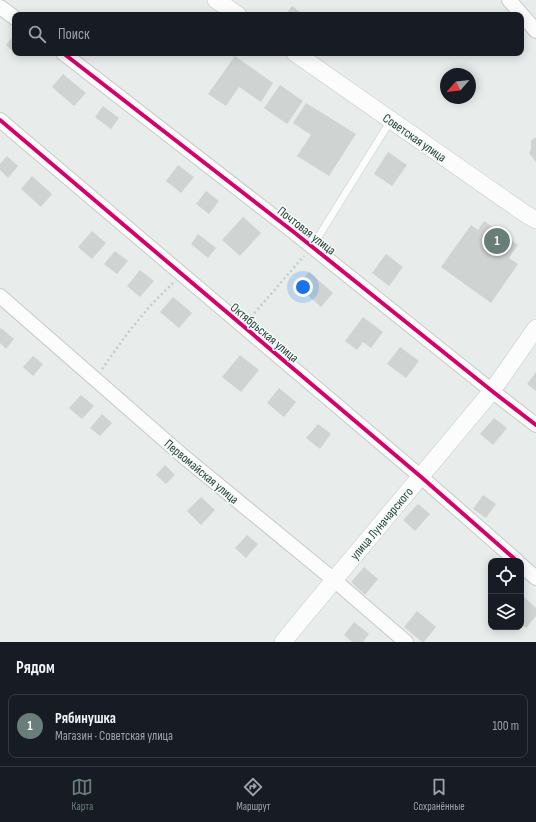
<!DOCTYPE html>
<html lang="ru">
<head>
<meta charset="utf-8">
<style>
  :root { --surface:#171b24; --page:#242831; --text:#f1f3f6; --muted:#9ea1a6; --line:#363941; --accent:#697e78 }
  body { margin:0; font-family:"Sofia Sans Condensed",sans-serif; background:var(--page); color:var(--text) }
  .controls { position:absolute; right:12px; bottom:12px; display:grid; overflow:hidden; border-radius:8px; box-shadow:0 2px 10px #0003 }
  .controls button { width:36px; height:36px; display:grid; place-items:center; padding:0; border:0; border-bottom:1px solid var(--line); background:var(--surface); color:var(--text); font:20px sans-serif }
  .compass { position:absolute; left:440px; top:68px; width:36px; height:36px; border-radius:50%; background:var(--surface); box-shadow:0 2px 10px #0003; rotate:243deg }
  .you { position:absolute; left:303px; top:287px; width:14px; height:14px; margin:-10px; border:3px solid #fff; border-radius:50%; background:#1a73e8; box-shadow:0 0 0 6px #1a73e833 }
  .badge { display:grid; place-items:center; width:26px; height:26px; border-radius:50%; background:var(--accent); color:#fff; font-size:13px; font-weight:700 }
  .pin { position:absolute; translate:-50% -50%; border:2px solid #fff; box-shadow:0 1px 4px #0006 }
  .list { margin:0; padding:0; list-style:none }
  h2 { display:flex; justify-content:space-between; align-items:center; height:52px; margin:0; padding:0 16px; font-size:17px }
  h2 small { font-size:13px; font-weight:400; color:var(--muted) }
  .list li { display:grid; grid-template-columns:26px 1fr auto; gap:12px; align-items:center; box-sizing:border-box; height:64px; margin:0 8px 8px; padding:0 8px; border:1px solid var(--line); border-radius:8px }
  .list b { display:block; font-size:15px; white-space:nowrap }
  .list p { margin:0; font-size:13px; white-space:nowrap; color:var(--muted) }
  .list em { font-size:13px; font-style:normal; color:var(--muted) }
  .icon { flex:none; width:22px; height:22px; fill:none; stroke:currentColor; stroke-width:2; stroke-linecap:round; stroke-linejoin:round }
  .map { position:relative; flex:none; width:536px; height:642px; overflow:hidden }
  .search { position:absolute; background:var(--surface); box-shadow:0 2px 10px #0003; left:12px; right:12px; top:12px; height:44px; display:flex; align-items:center; gap:10px; box-sizing:border-box; padding:0 14px; border-radius:8px; color:var(--muted); font-size:15px }
  .sheet { height:124px; background:var(--surface) }
  nav { display:flex; justify-content:space-around; align-items:center; box-sizing:border-box; height:56px; border-top:1px solid var(--line); background:var(--surface); font-size:11px; color:var(--muted) }
  nav a { display:grid; justify-items:center; gap:2px }
  nav .on { color:var(--accent) }
  .map>svg:first-child { display:block }
  .building { fill:#cfd4d2 }
  .lines { fill:none; stroke-linecap:round; stroke-linejoin:round }
  .service-casing { stroke:#c5cac8; stroke-width:8 }
  .minor-casing { stroke:#c5cac8; stroke-width:16 }
  .tertiary-casing { stroke:#c5cac8; stroke-width:18 }
  .path { stroke:#c3ccca; stroke-width:2.5; stroke-dasharray:2 3; stroke-linecap:butt }
  .service { stroke:#fcfcfc; stroke-width:7 }
  .minor { stroke:#fcfcfc; stroke-width:14 }
  .tertiary { stroke:#fcfcfc; stroke-width:17 }
  .cycleway-casing { stroke:#f7fbf9; stroke-width:6 }
  .cycleway { stroke:#d6006c; stroke-width:4 }
  .labels { text-anchor:middle; stroke-width:3; stroke-linejoin:round; paint-order:stroke }
  .street-label { font-size:13px; fill:#24423a; stroke:#f7fbf9 }
</style>
</head>
<body>
<div class="map">
<svg width="536" height="642" viewBox="0 0 536 642">
  <rect width="100%" height="100%" fill="#e8edeb"/>
  <!-- building -->
  <g class="building">
    <polygon points="292,6 304,15 285,15"/>
    <polygon points="15,34 15,53 6,45"/>
    <polygon points="235,56 273,83 261,102 239,87 226,106 208,94"/>
    <polygon points="63,74 86,93 74,106 52,87"/>
    <polygon points="280,85 303,101 287,124 264,108"/>
    <polygon points="306,103 356,134 329,176 297,156 311,135 293,123"/>
    <polygon points="103,106 119,118 111,129 95,117"/>
    <polygon points="536,137 536,162 529,153 531,149 531,141"/>
    <polygon points="388,152 407,165 392,186 374,174"/>
    <polygon points="7,156 18,166 8,178 0,170 0,164"/>
    <polygon points="178,165 194,177 181,193 166,181"/>
    <polygon points="32,176 52,194 41,207 21,189"/>
    <polygon points="206,191 219,201 209,214 196,204"/>
    <polygon points="243,217 261,233 240,256 222,240"/>
    <polygon points="484,221 518,245 509,258 518,264 491,303 441,267 471,225 478,230"/>
    <polygon points="92,231 106,243 92,259 78,247"/>
    <polygon points="198,234 216,248 208,258 191,244"/>
    <polygon points="115,251 128,261 117,274 104,264"/>
    <polygon points="386,254 403,267 389,286 372,273"/>
    <polygon points="140,270 154,281 140,297 127,286"/>
    <polygon points="309,272 333,293 321,307 297,286"/>
    <polygon points="173,297 192,313 179,328 160,312"/>
    <polygon points="363,317 383,332 371,348 363,342 357,350 345,341"/>
    <polygon points="1,328 14,339 6,349 0,343 0,329"/>
    <polygon points="400,347 419,361 406,378 387,364"/>
    <polygon points="240,355 259,370 241,392 222,377"/>
    <polygon points="33,356 43,364 33,376 23,367"/>
    <polygon points="536,372 536,391 527,384"/>
    <polygon points="279,388 296,402 284,417 267,403"/>
    <polygon points="81,395 94,406 82,419 69,408"/>
    <polygon points="102,414 112,423 100,436 90,428"/>
    <polygon points="494,418 507,428 493,445 480,434"/>
    <polygon points="318,424 331,434 320,449 306,438"/>
    <polygon points="165,465 175,475 166,484 156,475"/>
    <polygon points="483,495 496,504 486,518 473,509"/>
    <polygon points="201,497 215,510 201,525 187,511"/>
    <polygon points="418,504 430,514 415,531 403,520"/>
    <polygon points="247,535 258,544 246,558 235,548"/>
    <polygon points="364,567 378,579 365,595 351,582"/>
    <polygon points="523,596 536,608 536,616 526,628 521,624 521,598"/>
    <polygon points="417,611 436,627 424,642 422,642 404,627"/>
    <polygon points="354,622 369,634 363,642 352,642 344,635"/>
  </g>
  <g class="lines">
    <defs>
      <polyline id="service" points="312,247 391,120"/>
      <g id="minor">
        <polyline points="509,0 536,31"/>
        <polyline points="0,7 15,18"/>
        <polyline points="63,53 295,233 492,391 536,425"/>
        <polyline points="0,120 420,476 517,561"/>
        <polyline points="0,296 183,456 334,580 406,642"/>
        <polyline points="521,565 536,578"/>
      </g>
      <g id="tertiary">
        <polyline points="216,0 238,15"/>
        <polyline points="295,53 524,213 536,220"/>
        <polyline points="283,642 334,580 492,391 536,328"/>
      </g>
    </defs>
    <!-- service casing -->
    <use href="#service" class="service-casing"/>
    <!-- minor casing -->
    <use href="#minor" class="minor-casing"/>
    <!-- tertiary casing -->
    <use href="#tertiary" class="tertiary-casing"/>
    <!-- path -->
    <g class="path">
      <polyline points="251,317 304,256"/>
      <polyline points="102,369 127,334 149,307 173,283"/>
    </g>
    <!-- service -->
    <use href="#service" class="service"/>
    <!-- minor -->
    <use href="#minor" class="minor"/>
    <!-- tertiary -->
    <use href="#tertiary" class="tertiary"/>
    <defs>
      <g id="cycleway">
        <polyline points="63,53 295,233 492,391 536,425"/>
        <polyline points="0,120 420,476 517,561"/>
      </g>
    </defs>
    <!-- cycleway casing -->
    <use href="#cycleway" class="cycleway-casing"/>
    <!-- cycleway -->
    <use href="#cycleway" class="cycleway"/>
  </g>
  <g class="labels">
    <!-- street labels -->
    <g class="street-label">
      <text transform="translate(415 137) rotate(35)" y="5">Советская улица</text>
      <text transform="translate(307 230) rotate(38)" y="5">Почтовая улица</text>
      <text transform="translate(265 332) rotate(40)" y="5">Октябрьская улица</text>
      <text transform="translate(202 471) rotate(40)" y="5">Первомайская улица</text>
      <text transform="translate(381 523) rotate(-50)" y="5">улица Луначарского</text>
    </g>
  </g>
</svg>
<div class="controls">
<button><svg class="icon" aria-label="locate" viewBox="0 0 24 24"><circle cx="12" cy="12" r="6"/><path d="M12 2v4M12 18v4M2 12h4M18 12h4"/></svg></button>
<button><svg class="icon" aria-label="layers" viewBox="0 0 24 24"><path d="M12 4l9 5-9 5-9-5zM3 14l9 5 9-5"/></svg></button>
</div>
<svg class="compass" viewBox="-18 -18 36 36"><path d="M0-13l5 13h-10z" fill="#e53935"/><path d="M0 13l5-13h-10z" fill="#9ea1a6"/></svg>
<div class="you"></div>
<div class="pin badge" style="left:497px;top:241px">1</div>
<div class="search"><svg class="icon" aria-label="search" viewBox="0 0 24 24"><circle cx="10" cy="10" r="6"/><path d="M15 15l6 6"/></svg>Поиск</div>
</div>
<section class="sheet">
<h2>Рядом<small></small></h2>
<ul class="list">
<li><span class="badge">1</span><div><b>Рябинушка</b><p>Магазин · Советская улица</p></div><em>100 m</em></li>
</ul>
</section>
<nav>
<a class="on"><svg class="icon" aria-label="map" viewBox="0 0 24 24"><path d="M3 6l6-2 6 2 6-2v14l-6 2-6-2-6 2zM9 4v14M15 6v14"/></svg>Карта</a>
<a><svg class="icon" aria-label="directions" viewBox="0 0 24 24"><path d="M12 3l9 9-9 9-9-9zM9 14v-3h6M13 9l2 2-2 2"/></svg>Маршрут</a>
<a><svg class="icon" aria-label="saved" viewBox="0 0 24 24"><path d="M7 4h10v16l-5-4-5 4z"/></svg>Сохранённые</a>
</nav>
</body>
</html>
